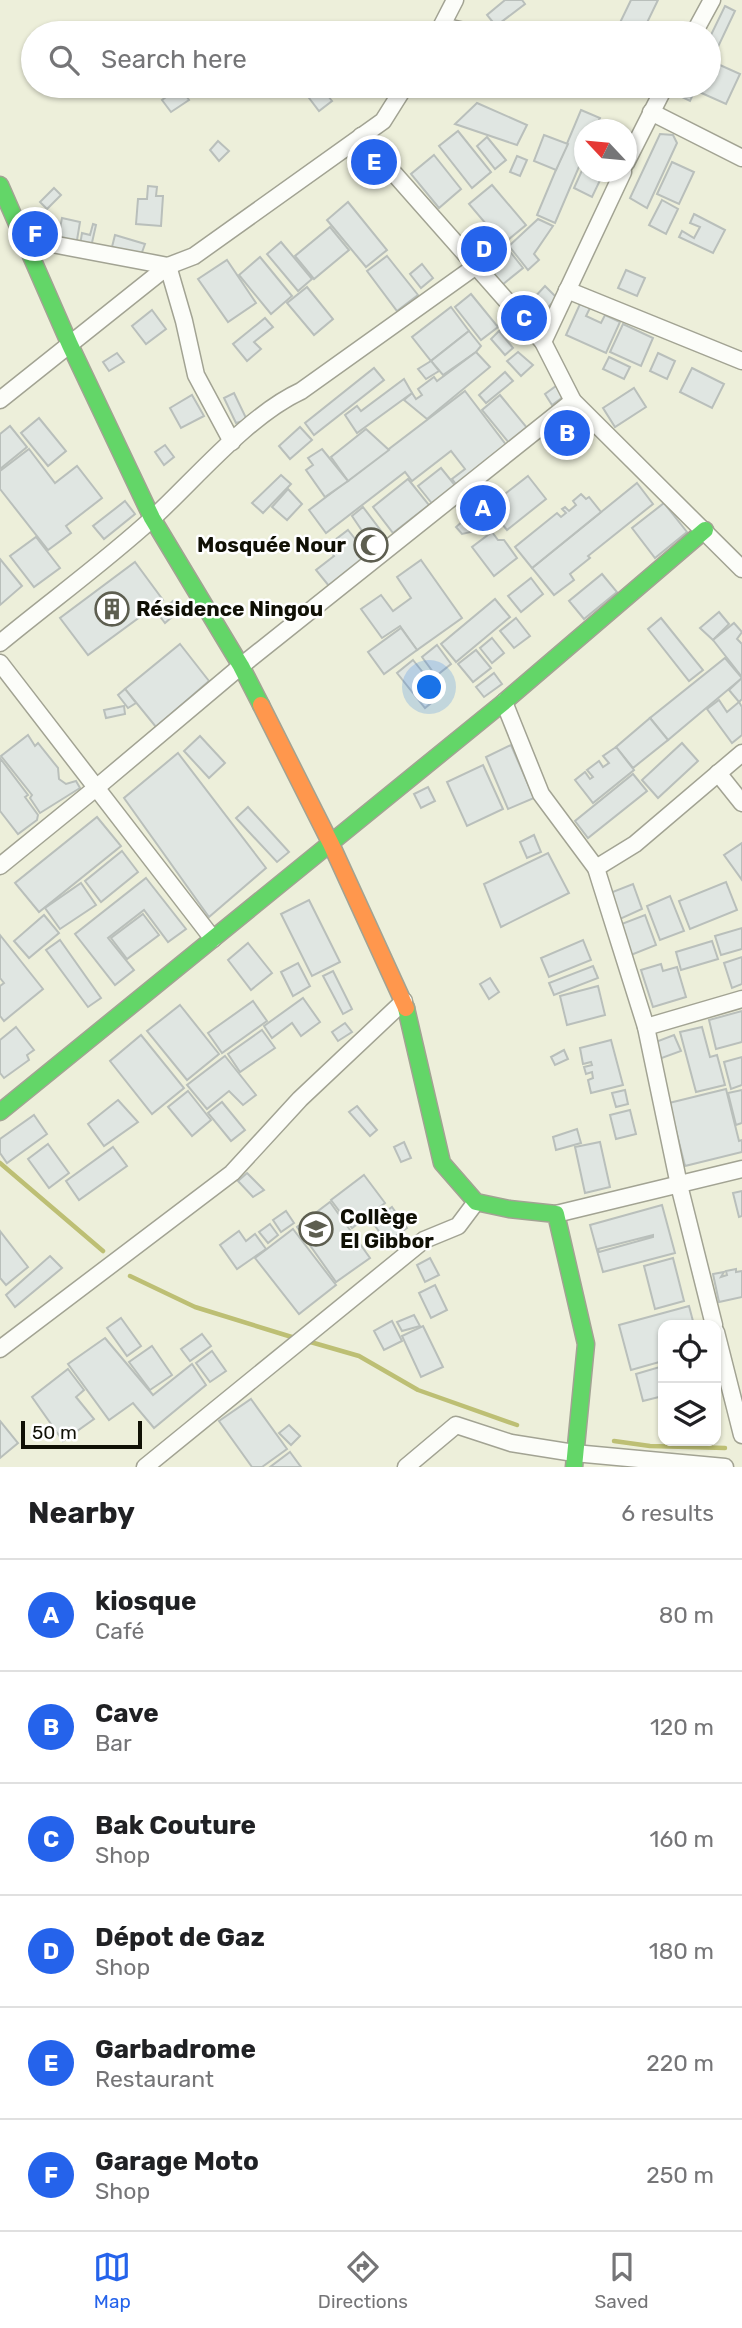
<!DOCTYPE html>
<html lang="en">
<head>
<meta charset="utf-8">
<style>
  :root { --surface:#fff; --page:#f6f6f6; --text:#202124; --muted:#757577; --line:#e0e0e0; --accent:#2563eb }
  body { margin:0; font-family:Rubik,sans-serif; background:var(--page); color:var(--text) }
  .controls { position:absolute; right:21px; bottom:21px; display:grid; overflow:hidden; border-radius:14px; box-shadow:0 2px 5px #0004 }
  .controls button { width:63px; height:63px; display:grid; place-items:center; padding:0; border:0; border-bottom:2px solid var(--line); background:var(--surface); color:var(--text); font:35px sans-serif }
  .compass { position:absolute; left:574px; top:119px; width:63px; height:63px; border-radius:50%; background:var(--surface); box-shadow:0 2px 5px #0004; rotate:296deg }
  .scale { position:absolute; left:21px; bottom:18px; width:121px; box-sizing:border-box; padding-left:7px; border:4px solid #101005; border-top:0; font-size:19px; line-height:24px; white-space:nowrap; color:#101005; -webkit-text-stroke:5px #fff; paint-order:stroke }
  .you { position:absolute; left:430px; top:688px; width:24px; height:24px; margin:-18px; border:5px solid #fff; border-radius:50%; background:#1a73e8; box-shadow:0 0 0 10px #1a73e833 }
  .badge { display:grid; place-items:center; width:46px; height:46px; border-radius:50%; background:var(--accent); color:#fff; font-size:23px; font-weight:700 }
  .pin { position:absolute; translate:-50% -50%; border:4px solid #fff; box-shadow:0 2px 7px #0006 }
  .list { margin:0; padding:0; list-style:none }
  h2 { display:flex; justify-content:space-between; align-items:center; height:91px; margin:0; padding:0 28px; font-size:30px }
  h2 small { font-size:23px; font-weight:400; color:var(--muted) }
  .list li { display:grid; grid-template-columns:46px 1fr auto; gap:21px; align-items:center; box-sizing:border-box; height:112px; padding:0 28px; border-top:2px solid var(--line) }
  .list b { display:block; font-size:26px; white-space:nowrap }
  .list p { margin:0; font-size:23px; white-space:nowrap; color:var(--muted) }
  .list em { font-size:23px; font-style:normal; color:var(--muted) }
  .icon { flex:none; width:38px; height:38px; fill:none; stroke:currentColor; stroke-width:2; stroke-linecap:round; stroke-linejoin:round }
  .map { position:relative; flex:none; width:742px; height:1467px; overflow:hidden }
  .search { position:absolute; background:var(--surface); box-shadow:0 2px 5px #0004; left:21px; right:21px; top:21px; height:77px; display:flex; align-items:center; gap:18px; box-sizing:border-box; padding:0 24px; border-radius:38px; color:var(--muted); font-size:26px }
  .sheet { height:763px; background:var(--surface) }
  nav { display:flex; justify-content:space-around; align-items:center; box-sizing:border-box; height:98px; border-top:2px solid var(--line); background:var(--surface); font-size:19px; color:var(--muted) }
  nav a { display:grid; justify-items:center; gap:4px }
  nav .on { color:var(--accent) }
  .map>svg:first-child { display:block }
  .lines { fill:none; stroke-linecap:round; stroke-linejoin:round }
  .stream { stroke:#bdbf74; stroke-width:4.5 }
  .building { fill:#e0e6e2; stroke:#b9bfbb; stroke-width:2; fill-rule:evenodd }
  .street-casing { stroke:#a2a393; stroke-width:19 }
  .fast-casing { stroke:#a2a393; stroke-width:19 }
  .slow-casing { stroke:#a2a393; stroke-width:19 }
  .street { stroke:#fcfdf9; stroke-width:16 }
  .fast { stroke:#63d668; stroke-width:16 }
  .slow { stroke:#ff974d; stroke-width:16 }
  .labels { text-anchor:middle; stroke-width:5; stroke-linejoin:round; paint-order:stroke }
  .poi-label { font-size:21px; font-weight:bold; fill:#101005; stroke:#fff; text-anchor:start }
</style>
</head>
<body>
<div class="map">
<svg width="742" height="1467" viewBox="0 0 742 1467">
  <rect width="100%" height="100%" fill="#edefda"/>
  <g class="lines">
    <!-- stream -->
    <g class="stream">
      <polyline points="0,1163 103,1251"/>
      <polyline points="130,1276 195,1307 295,1338"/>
      <polyline points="307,1341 359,1356 418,1390 517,1425"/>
      <polyline points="614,1441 650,1446 725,1448"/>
    </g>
  </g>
  <!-- building -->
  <g class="building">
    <polygon points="505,0 522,0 525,4 496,26 487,15"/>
    <polygon points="631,0 658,0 642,33 615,33"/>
    <polygon points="725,6 735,11 717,49 709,45 709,39"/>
    <polygon points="505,23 528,33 507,33 501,30"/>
    <polygon points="711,61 740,74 726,104 697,91 700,86 709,86 709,66"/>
    <polygon points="317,86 320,86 332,101 319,111 306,94"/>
    <polygon points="682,86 697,86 690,101 678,95"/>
    <polygon points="180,87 189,100 171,112 162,100"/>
    <polygon points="477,103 527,125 517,145 455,124"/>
    <polygon points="581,110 600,118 595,130 584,130 584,155 555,223 537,215"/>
    <polygon points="458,131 491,172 472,188 439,146"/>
    <polygon points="660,134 673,135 677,143 647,208 630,198"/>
    <polygon points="544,135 568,144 556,170 534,161"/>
    <polygon points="487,137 506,160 495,169 477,146"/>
    <polygon points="218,141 229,151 219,161 210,150"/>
    <polygon points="434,155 461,189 439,208 411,174"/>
    <polygon points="517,156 527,160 520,176 510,172"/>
    <polygon points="672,162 694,172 679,204 657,194"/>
    <polygon points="584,166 584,172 604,172 592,197 574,188"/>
    <polygon points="492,185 526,225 503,244 469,204"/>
    <polygon points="148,186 157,187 156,196 163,196 161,226 136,224 138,199 147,199"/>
    <polygon points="54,188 61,195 47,209 40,202"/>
    <polygon points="662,200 678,209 666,234 649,225"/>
    <polygon points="348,202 387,250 366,267 327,220"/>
    <polygon points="694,214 725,230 713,253 679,237 682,231 694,238 700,227 690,223"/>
    <polygon points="62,218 80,222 76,246 57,243"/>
    <polygon points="538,219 553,226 534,254 539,260 528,270 509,246"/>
    <polygon points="93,224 96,225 91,247 80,245 82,233 90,235"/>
    <polygon points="330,227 349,250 314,279 295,256"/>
    <polygon points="115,235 145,244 141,255 112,247"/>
    <polygon points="281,242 312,279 298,291 267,254"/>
    <polygon points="508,249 523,268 502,285 487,267"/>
    <polygon points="387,256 418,295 397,311 367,271"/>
    <polygon points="260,257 292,296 271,314 239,275"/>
    <polygon points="227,260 256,303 228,322 198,279"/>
    <polygon points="422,264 433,278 421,288 410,274"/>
    <polygon points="626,270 645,278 637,296 618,288"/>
    <polygon points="545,286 557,298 533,323 521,312"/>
    <polygon points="307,287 333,319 314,335 287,303"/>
    <polygon points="471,294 498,327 481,340 455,307"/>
    <polygon points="580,304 590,308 586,316 601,323 605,315 620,322 606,353 566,335"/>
    <polygon points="451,307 469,331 431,361 412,337"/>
    <polygon points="152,310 166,329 146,344 132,326"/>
    <polygon points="265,318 273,327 254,342 261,349 247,361 233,344"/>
    <polygon points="623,324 653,338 641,366 610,352"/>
    <polygon points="469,331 481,346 476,352 443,375 431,361"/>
    <polygon points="499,331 513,348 505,355 491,339"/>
    <polygon points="476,352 490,367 427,419 404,400 412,393 416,399 422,395 418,389 434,377 437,381"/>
    <polygon points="518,352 533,365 521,376 507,361"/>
    <polygon points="117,353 124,362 109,371 103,362"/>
    <polygon points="658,353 675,361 667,379 650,371"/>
    <polygon points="609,357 630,367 624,379 603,369"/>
    <polygon points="431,361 439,371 426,379 418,369"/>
    <polygon points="374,368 384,380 314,435 305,423"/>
    <polygon points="692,368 724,384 712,408 680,392"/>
    <polygon points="505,372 513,381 486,403 479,395"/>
    <polygon points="404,379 412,393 357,433 345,415 357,406 361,411"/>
    <polygon points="556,386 563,397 552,405 545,394"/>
    <polygon points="634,388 646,407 615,427 603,408"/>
    <polygon points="465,391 510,450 459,488 452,479 465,469 451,451 412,481 405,472 326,533 309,510"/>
    <polygon points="234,393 247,420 236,423 224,398"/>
    <polygon points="192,395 204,416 181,428 170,408"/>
    <polygon points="500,395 528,429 509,443 482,410"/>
    <polygon points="39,418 66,451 48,466 21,433"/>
    <polygon points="582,424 591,436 564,457 555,446"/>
    <polygon points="10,426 27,447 0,469 0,434"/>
    <polygon points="300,427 312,440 290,459 279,446"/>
    <polygon points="366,429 389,450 348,481 331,457"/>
    <polygon points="165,445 174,457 164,465 155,452"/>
    <polygon points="29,449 55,483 77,466 102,498 66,526 71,533 48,550 0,489 0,471"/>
    <polygon points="322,449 348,481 325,497 306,470 313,465 308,458"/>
    <polygon points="441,468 458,489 434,506 418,486"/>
    <polygon points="281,475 291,484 263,513 252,503"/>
    <polygon points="528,476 546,499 507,530 488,507"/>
    <polygon points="408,479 429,505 393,533 373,507"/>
    <polygon points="637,483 653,504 588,556 590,558 570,574 574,580 554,595 532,568"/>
    <polygon points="288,489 302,504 287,520 272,507"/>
    <polygon points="581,494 586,499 589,497 601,512 532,568 515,547 557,513 561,517 566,513 562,509 565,507 569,511 576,505 573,501"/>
    <polygon points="125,501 135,514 104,539 93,526"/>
    <polygon points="664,503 687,532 655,558 632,528"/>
    <polygon points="363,507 388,540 375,550 352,516"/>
    <polygon points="478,519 486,527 478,529 480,530 462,534 456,527 464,520 469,526"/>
    <polygon points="348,530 368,555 329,586 316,570 334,556 327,546"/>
    <polygon points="492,532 498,540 504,540 517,558 494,576 472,547"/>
    <polygon points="36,537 60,568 34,587 10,556"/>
    <polygon points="0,559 22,586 0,605"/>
    <polygon points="421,560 462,618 417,650 400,626 382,638 361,609 381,595 393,611 411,598 397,577"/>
    <polygon points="135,562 163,600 88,655 60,618"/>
    <polygon points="602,574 617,592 584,619 569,601"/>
    <polygon points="531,578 543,594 521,612 508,596"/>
    <polygon points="495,599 510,617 456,662 441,644"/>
    <polygon points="173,601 180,610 165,623 158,614"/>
    <polygon points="719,612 729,624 713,640 700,628"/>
    <polygon points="516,618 530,636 514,648 500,631"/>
    <polygon points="661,618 703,670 689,681 648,629"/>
    <polygon points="734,623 742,632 737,639 742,644 742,677 713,640"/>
    <polygon points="401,628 417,650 384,674 368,652"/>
    <polygon points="492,638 504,653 492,663 480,648"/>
    <polygon points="180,644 209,681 156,727 125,689"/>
    <polygon points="437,645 451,664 436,676 422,657"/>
    <polygon points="476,650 491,668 473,682 458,664"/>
    <polygon points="725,658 742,678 668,740 650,718"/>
    <polygon points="413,660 441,695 425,708 397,673"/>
    <polygon points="494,673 502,684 484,697 476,687"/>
    <polygon points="742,678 742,699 739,702 729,690"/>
    <polygon points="125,689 136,703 128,708 118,695"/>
    <polygon points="719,700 727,712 739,702 742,707 742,735 732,743 707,709"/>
    <polygon points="124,706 125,714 106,718 104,710"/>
    <polygon points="650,718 668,740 633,768 616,747"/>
    <polygon points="28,735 35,746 38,743 58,768 59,779 66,784 76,781 80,788 40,813 30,798 32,795 1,756"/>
    <polygon points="200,736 225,763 209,778 184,751"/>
    <polygon points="682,743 698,761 658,798 642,780"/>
    <polygon points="511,745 534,798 508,809 486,757"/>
    <polygon points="616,747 634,770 593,803 575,780 585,772 590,779 593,777 587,770 599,761 603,767 609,763 603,756"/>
    <polygon points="178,753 266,868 209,917 124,798"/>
    <polygon points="0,758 28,795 25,797 38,815 37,820 18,834 0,811"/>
    <polygon points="483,765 503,809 467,826 447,782"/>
    <polygon points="633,774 647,791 588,838 575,821"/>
    <polygon points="428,787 435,801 421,808 414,794"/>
    <polygon points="248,807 289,852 277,862 236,818"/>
    <polygon points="97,817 121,846 39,912 15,883"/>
    <polygon points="534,835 541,852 527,858 520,842"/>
    <polygon points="742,843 742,880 724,855"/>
    <polygon points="122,851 138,872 101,902 85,881"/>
    <polygon points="548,853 569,893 501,927 484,884"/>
    <polygon points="146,878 186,929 168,942 144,910 108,938 134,970 115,985 75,934"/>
    <polygon points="726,882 737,910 690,929 679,901"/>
    <polygon points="81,883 96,905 60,929 45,908"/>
    <polygon points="633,884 642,909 620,919 610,893"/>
    <polygon points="670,896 684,931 660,940 647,906"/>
    <polygon points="309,900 340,962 312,976 281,914"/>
    <polygon points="143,914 159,935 127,959 111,938"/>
    <polygon points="44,915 59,933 29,958 14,941"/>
    <polygon points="645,915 656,945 631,955 619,925"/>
    <polygon points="742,928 742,949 721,955 715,936"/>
    <polygon points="0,935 43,989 4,1021 0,1016 0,986 4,983 0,978"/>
    <polygon points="60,940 101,998 88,1007 46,950"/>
    <polygon points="583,940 591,960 549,977 541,958"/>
    <polygon points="712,941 718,959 681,970 676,952"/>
    <polygon points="248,943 272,973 251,990 228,960"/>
    <polygon points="742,957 742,984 732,988 724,963"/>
    <polygon points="298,963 310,986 293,996 281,972"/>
    <polygon points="661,964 663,971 677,967 686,997 653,1007 641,970"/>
    <polygon points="593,966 598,978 554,995 549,983"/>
    <polygon points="333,971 352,1009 343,1014 323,976"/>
    <polygon points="490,978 499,992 489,999 480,984"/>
    <polygon points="598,986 605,1015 567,1025 560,996"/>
    <polygon points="303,998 320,1022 301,1036 292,1023 272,1038 264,1026"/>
    <polygon points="253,1001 267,1021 222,1053 208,1033"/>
    <polygon points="180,1005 219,1054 187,1080 147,1031"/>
    <polygon points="742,1011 742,1042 716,1049 709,1020"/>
    <polygon points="345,1023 352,1032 338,1041 332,1032"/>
    <polygon points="16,1027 34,1050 27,1055 29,1060 4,1078 0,1073 0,1040"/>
    <polygon points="702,1027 710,1057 717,1055 725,1085 696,1092 680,1032"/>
    <polygon points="262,1030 275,1048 240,1072 228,1054"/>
    <polygon points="141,1035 184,1088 152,1114 110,1061"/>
    <polygon points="674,1035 681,1051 659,1059 653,1043"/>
    <polygon points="611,1040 623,1085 591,1093 588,1080 593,1078 592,1072 586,1074 584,1067 592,1065 591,1062 583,1064 580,1048"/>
    <polygon points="564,1050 568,1059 555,1065 551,1057"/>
    <polygon points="225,1056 256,1095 243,1105 229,1091 207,1109 187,1085"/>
    <polygon points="742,1057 742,1085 731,1089 724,1062"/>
    <polygon points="726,1089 739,1141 742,1140 742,1152 685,1166 669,1103"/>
    <polygon points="625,1090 628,1104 616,1107 612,1093"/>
    <polygon points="742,1090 742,1123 736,1125 728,1093"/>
    <polygon points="188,1091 211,1120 192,1136 168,1107"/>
    <polygon points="118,1100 138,1122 104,1146 88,1124"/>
    <polygon points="222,1102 245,1130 231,1141 208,1113"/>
    <polygon points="357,1106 377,1130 370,1136 349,1112"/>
    <polygon points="630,1110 636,1134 616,1139 610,1115"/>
    <polygon points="34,1115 47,1134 7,1163 0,1153 0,1139"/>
    <polygon points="577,1129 581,1143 556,1150 553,1137"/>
    <polygon points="404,1142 411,1158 401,1162 394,1147"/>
    <polygon points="600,1142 610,1187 585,1193 575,1147"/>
    <polygon points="48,1144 69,1173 49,1188 28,1159"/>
    <polygon points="113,1147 127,1166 79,1200 66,1181"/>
    <polygon points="247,1173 264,1190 253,1197 238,1181"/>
    <polygon points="364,1175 385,1203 352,1228 331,1200"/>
    <polygon points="742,1191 742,1216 739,1217 733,1193"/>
    <polygon points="330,1202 370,1258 336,1282 297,1227"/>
    <path d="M662,1205L675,1253L603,1272L590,1225ZM653,1235V1237L599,1252L598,1249Z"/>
    <polygon points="392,1207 407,1228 387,1242 372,1222"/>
    <polygon points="286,1211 294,1223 281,1232 273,1220"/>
    <polygon points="270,1224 278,1235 268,1243 259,1232"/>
    <polygon points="293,1229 336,1285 299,1314 255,1258"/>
    <polygon points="0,1231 28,1267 6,1285 0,1278"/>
    <polygon points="239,1231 246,1241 255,1234 266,1249 237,1269 220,1245"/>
    <polygon points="50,1256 62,1268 15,1307 6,1295"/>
    <polygon points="430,1258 439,1275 425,1282 417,1265"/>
    <polygon points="673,1258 684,1301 655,1309 644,1266"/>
    <polygon points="736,1269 736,1272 742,1271 742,1297 719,1302 713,1274 724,1272 721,1277 727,1275 726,1271"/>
    <polygon points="435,1285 447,1310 431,1318 419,1293"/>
    <polygon points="689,1306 694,1325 663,1325 663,1361 631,1370 619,1325"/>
    <polygon points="414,1315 420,1326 402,1331 397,1322"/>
    <polygon points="121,1318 141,1346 127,1356 107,1328"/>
    <polygon points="392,1321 402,1341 384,1350 374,1331"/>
    <polygon points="423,1326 443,1367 421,1377 402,1336"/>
    <polygon points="202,1334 211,1346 190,1361 181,1349"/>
    <polygon points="105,1338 153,1395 192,1364 206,1385 154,1428 133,1403 109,1420 68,1364"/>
    <polygon points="152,1346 172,1375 150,1390 129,1362"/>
    <polygon points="212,1351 226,1371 210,1382 196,1363"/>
    <polygon points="663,1366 663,1396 643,1401 636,1374"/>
    <polygon points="68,1369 84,1390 76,1397 94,1419 63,1441 32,1397"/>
    <polygon points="251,1399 287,1449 262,1467 252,1467 219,1421"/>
    <polygon points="0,1421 18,1443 0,1458"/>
    <polygon points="289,1425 300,1436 291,1445 279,1433"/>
    <polygon points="290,1452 301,1467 270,1467"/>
  </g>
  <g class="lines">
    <defs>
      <g id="street">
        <polyline points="442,26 473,33"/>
        <polyline points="438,33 455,0"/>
        <polyline points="694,33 712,0"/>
        <polyline points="651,112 742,158"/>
        <polyline points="361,136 543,342 573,401 742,569"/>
        <polyline points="626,163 665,86"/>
        <polyline points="20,228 52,244 168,266 194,256 383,121 405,86"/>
        <polyline points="567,290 742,361"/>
        <polyline points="543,342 623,172"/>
        <polyline points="0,400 168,266 184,321 196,375 232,442"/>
        <path d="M0,643C51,601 106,561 154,517C197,477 249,415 301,391L476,266"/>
        <polyline points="0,663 213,939"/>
        <polyline points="504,702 541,794 596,868 646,1027 679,1185 714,1325"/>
        <polyline points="718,773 742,803"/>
        <polyline points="0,866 96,788 241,666 573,401"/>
        <polyline points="596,868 635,844 742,753"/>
        <polyline points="646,1027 742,999"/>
        <polyline points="556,1214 742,1169"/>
        <polyline points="716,1332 742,1435"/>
        <polyline points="0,1349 232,1173 300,1099 404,1001"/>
        <polyline points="145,1467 424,1240 458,1226 476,1202"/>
        <polyline points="406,1467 456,1425 511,1443 574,1453 725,1467"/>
      </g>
      <g id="fast">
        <polyline points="0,185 70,345 152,518 241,666 261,705"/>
        <polyline points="406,1008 442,1163 476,1202 509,1209 556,1214 586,1344 574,1467"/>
        <polyline points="0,1112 504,702 705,530"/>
      </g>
      <polyline id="slow" points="261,705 331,844 406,1008"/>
    </defs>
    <!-- street casing -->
    <use href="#street" class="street-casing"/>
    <!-- fast casing -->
    <use href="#fast" class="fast-casing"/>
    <!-- slow casing -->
    <use href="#slow" class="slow-casing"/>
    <!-- street -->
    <use href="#street" class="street"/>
    <!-- fast -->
    <use href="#fast" class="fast"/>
    <!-- slow -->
    <use href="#slow" class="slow"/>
  </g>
  <!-- icons -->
  <defs>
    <symbol id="mosque-ring" viewBox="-11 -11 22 22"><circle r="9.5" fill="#fff" stroke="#5d5e50" stroke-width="1.5"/><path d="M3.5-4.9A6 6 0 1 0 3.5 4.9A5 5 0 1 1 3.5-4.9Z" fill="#5d5e50"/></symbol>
    <symbol id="building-ring" viewBox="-11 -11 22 22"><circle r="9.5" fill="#fff" stroke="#5d5e50" stroke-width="1.5"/><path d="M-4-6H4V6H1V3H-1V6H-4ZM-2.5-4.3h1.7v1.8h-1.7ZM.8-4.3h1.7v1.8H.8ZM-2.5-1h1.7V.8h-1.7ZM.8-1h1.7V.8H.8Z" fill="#5d5e50"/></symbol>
    <symbol id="school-ring" viewBox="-11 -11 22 22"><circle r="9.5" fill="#fff" stroke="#5d5e50" stroke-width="1.5"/><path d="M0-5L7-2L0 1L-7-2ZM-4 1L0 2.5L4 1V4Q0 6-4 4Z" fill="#5d5e50"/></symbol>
  </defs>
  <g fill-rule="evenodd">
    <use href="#mosque-ring" x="352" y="526" width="38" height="38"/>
    <use href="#building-ring" x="93" y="590" width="38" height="38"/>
    <use href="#school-ring" x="297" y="1210" width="38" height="38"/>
  </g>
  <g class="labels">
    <!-- poi labels -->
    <g class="poi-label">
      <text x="346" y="552" text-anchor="end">Mosquée Nour</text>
      <text x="136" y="616">Résidence Ningou</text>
      <text x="340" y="1224">Collège<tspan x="340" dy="24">El Gibbor</tspan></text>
    </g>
  </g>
</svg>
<div class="controls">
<button><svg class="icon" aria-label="locate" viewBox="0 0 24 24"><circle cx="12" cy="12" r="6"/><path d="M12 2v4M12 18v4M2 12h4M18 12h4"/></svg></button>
<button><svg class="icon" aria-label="layers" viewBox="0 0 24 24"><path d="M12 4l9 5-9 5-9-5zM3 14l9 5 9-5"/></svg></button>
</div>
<svg class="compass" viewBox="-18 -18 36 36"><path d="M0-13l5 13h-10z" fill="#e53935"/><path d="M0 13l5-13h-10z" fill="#757577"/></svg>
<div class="scale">50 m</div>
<div class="you"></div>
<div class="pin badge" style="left:483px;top:508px">A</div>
<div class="pin badge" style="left:567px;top:433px">B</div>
<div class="pin badge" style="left:524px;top:318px">C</div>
<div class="pin badge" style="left:484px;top:249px">D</div>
<div class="pin badge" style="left:374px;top:162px">E</div>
<div class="pin badge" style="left:35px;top:234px">F</div>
<div class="search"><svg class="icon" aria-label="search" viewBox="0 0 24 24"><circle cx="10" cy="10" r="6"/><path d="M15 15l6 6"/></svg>Search here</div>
</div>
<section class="sheet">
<h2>Nearby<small>6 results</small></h2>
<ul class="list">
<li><span class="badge">A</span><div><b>kiosque</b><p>Café</p></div><em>80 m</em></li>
<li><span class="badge">B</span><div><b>Cave</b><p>Bar</p></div><em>120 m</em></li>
<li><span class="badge">C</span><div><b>Bak Couture</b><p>Shop</p></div><em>160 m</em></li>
<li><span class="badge">D</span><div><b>Dépot de Gaz</b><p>Shop</p></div><em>180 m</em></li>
<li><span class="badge">E</span><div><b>Garbadrome</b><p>Restaurant</p></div><em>220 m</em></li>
<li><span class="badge">F</span><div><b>Garage Moto</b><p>Shop</p></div><em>250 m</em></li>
</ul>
</section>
<nav>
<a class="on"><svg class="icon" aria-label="map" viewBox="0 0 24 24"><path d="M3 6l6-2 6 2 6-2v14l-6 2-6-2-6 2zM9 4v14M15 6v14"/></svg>Map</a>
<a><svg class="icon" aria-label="directions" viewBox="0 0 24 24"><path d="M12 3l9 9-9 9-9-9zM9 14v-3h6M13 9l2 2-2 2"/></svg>Directions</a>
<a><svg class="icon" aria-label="saved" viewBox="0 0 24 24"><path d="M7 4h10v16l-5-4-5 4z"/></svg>Saved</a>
</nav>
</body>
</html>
